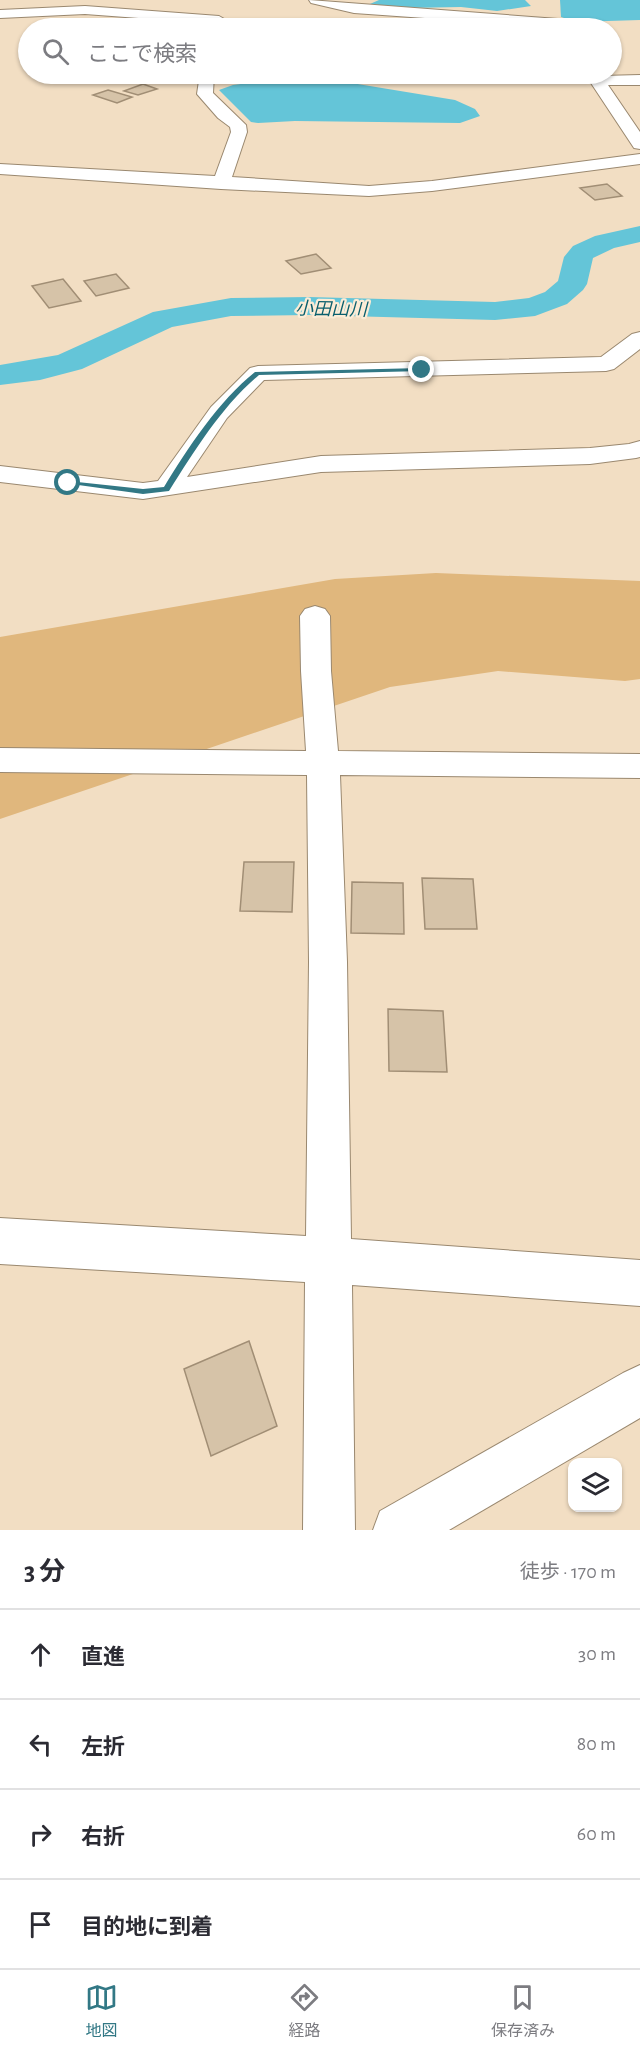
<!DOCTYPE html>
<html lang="ja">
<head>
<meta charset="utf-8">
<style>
  :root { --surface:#fff; --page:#f7f7f7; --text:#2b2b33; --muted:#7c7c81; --line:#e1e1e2; --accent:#327885 }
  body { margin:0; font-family:"Alegreya Sans","Noto Sans JP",sans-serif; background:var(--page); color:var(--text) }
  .controls { position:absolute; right:18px; bottom:18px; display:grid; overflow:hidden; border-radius:12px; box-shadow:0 2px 4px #0004 }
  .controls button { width:54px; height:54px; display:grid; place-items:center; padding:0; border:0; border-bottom:2px solid var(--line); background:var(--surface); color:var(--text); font:30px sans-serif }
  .stop { position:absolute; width:18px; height:18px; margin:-14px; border:4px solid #327885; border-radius:50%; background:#fff }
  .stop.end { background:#327885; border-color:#fff; box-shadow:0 2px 6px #0008 }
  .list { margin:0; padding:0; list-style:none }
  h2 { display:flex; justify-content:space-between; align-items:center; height:78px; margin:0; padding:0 24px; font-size:26px }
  h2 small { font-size:20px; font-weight:400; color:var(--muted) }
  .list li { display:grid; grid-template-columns:39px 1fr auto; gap:18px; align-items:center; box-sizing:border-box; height:90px; padding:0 24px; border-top:2px solid var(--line) }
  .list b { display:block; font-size:22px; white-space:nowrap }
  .list em { font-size:20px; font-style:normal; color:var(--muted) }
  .icon { flex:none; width:33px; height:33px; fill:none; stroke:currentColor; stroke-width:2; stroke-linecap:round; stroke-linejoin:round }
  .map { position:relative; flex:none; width:640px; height:1530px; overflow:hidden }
  .search { position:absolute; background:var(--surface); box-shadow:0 2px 4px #0004; left:18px; right:18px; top:18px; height:66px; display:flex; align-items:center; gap:15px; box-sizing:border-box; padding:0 21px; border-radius:33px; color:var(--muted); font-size:22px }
  .sheet { height:438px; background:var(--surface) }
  nav { display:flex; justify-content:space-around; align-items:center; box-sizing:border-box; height:84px; border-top:2px solid var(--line); background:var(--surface); font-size:16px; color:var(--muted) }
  nav a { display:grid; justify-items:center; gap:3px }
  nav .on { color:var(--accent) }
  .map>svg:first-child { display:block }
  .green { fill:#e0b77d }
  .water { fill:#64c5d8 }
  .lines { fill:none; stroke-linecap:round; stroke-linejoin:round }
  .river { fill:#64c5d8; fill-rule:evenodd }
  .building { fill:#d6c3a8; stroke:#a18e75; stroke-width:1.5 }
  .minor-casing { stroke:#9a886f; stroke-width:2 }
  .minor { fill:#fff; fill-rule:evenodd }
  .route { fill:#327885 }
  .labels { text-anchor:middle; stroke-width:4.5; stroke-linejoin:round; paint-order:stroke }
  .far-water-label { font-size:18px; font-style:italic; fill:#0a5f6d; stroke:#fcecd6 }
</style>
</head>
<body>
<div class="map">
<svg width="640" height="1530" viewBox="0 0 640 1530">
  <rect width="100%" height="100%" fill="#f2dec3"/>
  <!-- green -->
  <polygon class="green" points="436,573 640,581 640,679 625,681 498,671 390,687 0,819 0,637 335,579"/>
  <!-- water -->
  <g class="water">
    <polygon points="379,0 525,0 531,6 497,11 461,7 407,8 370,4"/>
    <polygon points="560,0 640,0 640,20 576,22 561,17"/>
    <polygon points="294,77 315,77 455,100 475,109 480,116 460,123 295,121 258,123 251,122 219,90 233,85"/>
  </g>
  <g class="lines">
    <!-- river -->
    <polygon class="river" points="640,226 640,242 614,248 593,258 587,284 583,290 567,304 535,316 495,320 309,315 231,316 172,327 82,369 40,380 0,385 0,365 58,355 153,312 231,298 309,297 495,302 529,298 545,292 558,281 564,257 573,246 595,236"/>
  </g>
  <!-- building -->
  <g class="building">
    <polygon points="143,84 157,89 138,95 124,91"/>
    <polygon points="108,90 132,97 117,103 93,95"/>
    <polygon points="607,184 622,196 595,200 580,188"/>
    <polygon points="316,254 331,268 301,274 286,261"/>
    <polygon points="116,274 129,288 96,296 84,281"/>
    <polygon points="63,279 81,301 49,308 32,286"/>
    <polygon points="244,862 294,862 292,912 240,911"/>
    <polygon points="422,878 473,879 477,929 425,929"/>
    <polygon points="352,882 403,883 404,934 351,933"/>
    <polygon points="388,1009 443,1011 447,1072 389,1071"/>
    <polygon points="249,1341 277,1426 211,1456 184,1369"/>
  </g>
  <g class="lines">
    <defs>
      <g id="minor">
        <polygon points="309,0 558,19 563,20 569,28 354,13 311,3"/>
        <polygon points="85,6 219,16 226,20 219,24 85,14 0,18 0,10"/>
        <polygon points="200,74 214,74 213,93 246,125 247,132 232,177 369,186 432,181 640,154 640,164 432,191 369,196 221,189 0,174 0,164 215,176 231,132 230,127 218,118 197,94"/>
        <polygon points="585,74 600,74 602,76 640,75 640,85 608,85 640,132 640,149 634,148"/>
        <polygon points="640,332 640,349 614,369 606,371 264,380 227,418 187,477 321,456 590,448 629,444 640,441 640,457 636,458 590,464 321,472 143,499 0,482 0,466 143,483 158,481 211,407 250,368 258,366 601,357 632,334"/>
        <polygon points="315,606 325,609 330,616 331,671 338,751 640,754 640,778 340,775 347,962 351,1239 640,1260 640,1306 352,1285 355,1530 303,1530 305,1282 0,1264 0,1218 306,1236 309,962 307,775 0,772 0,748 306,751 301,671 300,616 305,609"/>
        <polygon points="640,1365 640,1418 449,1530 373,1530 380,1511 623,1373"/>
      </g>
    </defs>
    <!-- minor casing -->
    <use href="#minor" class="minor-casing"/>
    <!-- minor -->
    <use href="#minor" class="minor"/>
  </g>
  <!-- route -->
  <path class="route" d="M422,368L424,371L259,375C222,406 195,450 169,491L143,494L64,483L68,481L143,489L164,487C189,446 218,402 255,372Z"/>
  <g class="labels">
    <!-- far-water labels -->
    <g class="far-water-label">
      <text transform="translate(331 309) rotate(1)" y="6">小田山川</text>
    </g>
  </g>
</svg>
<div class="controls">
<button><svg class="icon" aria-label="layers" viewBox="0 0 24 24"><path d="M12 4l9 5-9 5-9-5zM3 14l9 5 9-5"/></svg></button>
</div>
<div class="stop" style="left:68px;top:483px"></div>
<div class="stop end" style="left:422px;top:370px"></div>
<div class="search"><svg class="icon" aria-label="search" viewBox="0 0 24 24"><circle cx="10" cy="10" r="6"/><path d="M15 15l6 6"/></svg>ここで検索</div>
</div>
<section class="sheet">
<h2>3 分<small>徒歩 · 170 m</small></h2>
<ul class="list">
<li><svg class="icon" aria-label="ahead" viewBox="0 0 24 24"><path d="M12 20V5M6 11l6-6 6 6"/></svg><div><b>直進</b></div><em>30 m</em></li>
<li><svg class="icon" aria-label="left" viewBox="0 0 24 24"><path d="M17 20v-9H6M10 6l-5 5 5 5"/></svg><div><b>左折</b></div><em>80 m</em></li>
<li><svg class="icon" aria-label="right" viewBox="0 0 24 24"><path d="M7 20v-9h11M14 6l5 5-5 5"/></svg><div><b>右折</b></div><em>60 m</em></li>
<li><svg class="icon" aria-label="arrive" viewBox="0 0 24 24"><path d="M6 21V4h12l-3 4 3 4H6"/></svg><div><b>目的地に到着</b></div></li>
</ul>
</section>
<nav>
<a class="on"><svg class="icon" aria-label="map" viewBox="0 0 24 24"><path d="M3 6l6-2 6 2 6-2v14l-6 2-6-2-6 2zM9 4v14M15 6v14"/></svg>地図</a>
<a><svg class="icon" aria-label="directions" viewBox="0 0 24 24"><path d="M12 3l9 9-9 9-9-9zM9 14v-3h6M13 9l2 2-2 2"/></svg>経路</a>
<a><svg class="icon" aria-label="saved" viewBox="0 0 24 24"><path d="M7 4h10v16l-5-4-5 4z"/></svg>保存済み</a>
</nav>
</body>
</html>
